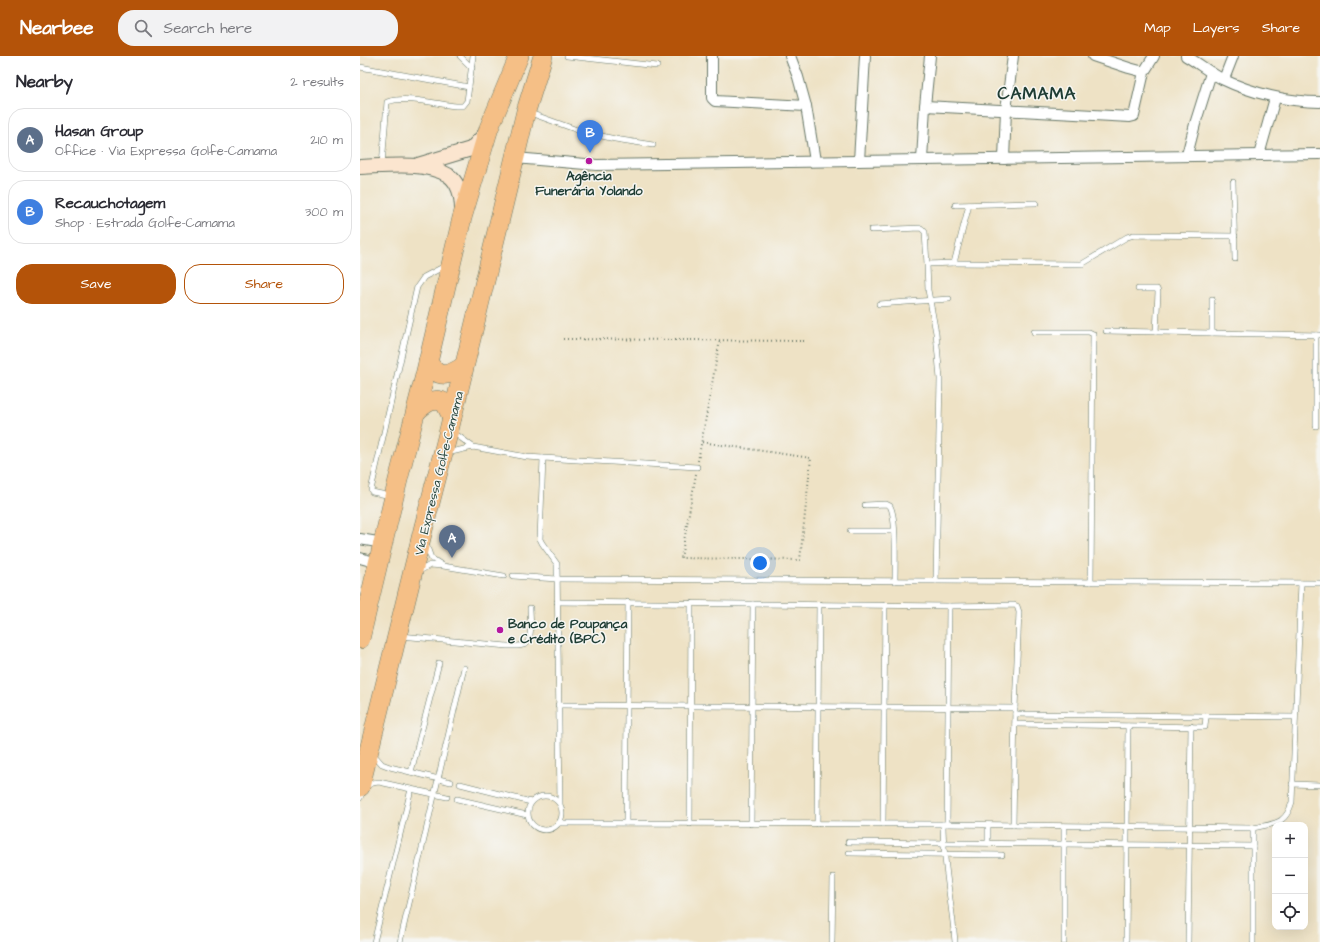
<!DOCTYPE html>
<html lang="en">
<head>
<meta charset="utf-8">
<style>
  :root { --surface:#fff; --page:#f2f2f3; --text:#2b2b33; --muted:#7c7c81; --line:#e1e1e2; --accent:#b45309 }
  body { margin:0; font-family:"Architects Daughter",sans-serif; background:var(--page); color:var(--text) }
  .controls { position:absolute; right:12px; bottom:12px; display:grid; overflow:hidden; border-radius:8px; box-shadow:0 4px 16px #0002 }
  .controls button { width:36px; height:36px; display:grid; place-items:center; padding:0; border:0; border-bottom:1px solid var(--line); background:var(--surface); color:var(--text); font:20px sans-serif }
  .you { position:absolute; left:400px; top:507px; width:14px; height:14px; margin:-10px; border:3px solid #fff; border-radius:50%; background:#1a73e8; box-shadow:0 0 0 6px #1a73e833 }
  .badge { display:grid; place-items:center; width:26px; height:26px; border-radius:50%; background:var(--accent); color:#fff; font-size:13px; font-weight:700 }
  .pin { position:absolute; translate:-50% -33px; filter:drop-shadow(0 1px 2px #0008) }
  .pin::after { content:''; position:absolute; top:21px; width:14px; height:12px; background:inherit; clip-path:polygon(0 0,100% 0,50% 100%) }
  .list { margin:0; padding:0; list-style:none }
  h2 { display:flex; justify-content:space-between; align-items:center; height:52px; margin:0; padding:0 16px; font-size:17px }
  h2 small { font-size:13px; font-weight:400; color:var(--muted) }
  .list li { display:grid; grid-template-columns:26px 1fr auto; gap:12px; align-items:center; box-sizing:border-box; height:64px; margin:0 8px 8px; padding:0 8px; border:1px solid var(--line); border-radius:16px }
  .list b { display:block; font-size:15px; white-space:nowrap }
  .list p { margin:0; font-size:13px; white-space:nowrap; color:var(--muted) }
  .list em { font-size:13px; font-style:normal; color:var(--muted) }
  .actions { display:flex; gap:8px; padding:12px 16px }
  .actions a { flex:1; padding:9px 0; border:1px solid var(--accent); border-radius:16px; text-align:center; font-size:14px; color:var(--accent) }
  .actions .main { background:var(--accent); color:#fff }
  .icon { flex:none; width:22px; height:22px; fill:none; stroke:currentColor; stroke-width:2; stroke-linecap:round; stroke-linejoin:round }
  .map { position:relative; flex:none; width:960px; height:886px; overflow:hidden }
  header { display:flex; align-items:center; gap:24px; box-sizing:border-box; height:56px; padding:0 20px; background:var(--accent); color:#fff }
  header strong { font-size:19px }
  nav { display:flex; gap:22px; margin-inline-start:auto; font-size:14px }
  .search { width:280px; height:36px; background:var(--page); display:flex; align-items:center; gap:10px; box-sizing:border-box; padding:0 14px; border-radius:16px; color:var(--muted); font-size:15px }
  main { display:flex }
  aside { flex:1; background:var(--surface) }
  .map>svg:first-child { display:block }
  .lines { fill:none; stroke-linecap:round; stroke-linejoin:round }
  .lane-casing { stroke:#677767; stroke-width:6 }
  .street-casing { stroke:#677767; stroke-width:12 }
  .secondary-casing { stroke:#677767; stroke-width:16 }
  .highway-casing { stroke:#677767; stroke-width:20 }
  .path { stroke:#677767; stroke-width:2; stroke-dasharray:1 3; stroke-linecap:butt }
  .lane { stroke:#fff; stroke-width:5 }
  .street { stroke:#fff; stroke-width:10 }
  .secondary { stroke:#fbe5cf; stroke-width:14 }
  .highway { stroke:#f5bf86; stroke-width:19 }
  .poi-dot { fill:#b5179e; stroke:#f6f6f2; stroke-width:1.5 }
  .labels { text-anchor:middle; stroke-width:3; stroke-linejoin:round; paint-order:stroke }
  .poi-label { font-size:13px; font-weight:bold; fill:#1f3d34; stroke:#f6f6f2 }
  .street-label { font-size:13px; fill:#1f3d34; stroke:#f6f6f2 }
  .district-label { font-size:17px; font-weight:bold; letter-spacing:1px; fill:#1f3d34; stroke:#f6f6f2 }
</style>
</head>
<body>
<header>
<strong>Nearbee</strong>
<div class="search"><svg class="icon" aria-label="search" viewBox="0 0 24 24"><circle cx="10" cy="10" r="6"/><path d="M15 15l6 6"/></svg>Search here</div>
<nav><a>Map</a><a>Layers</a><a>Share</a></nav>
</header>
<main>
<aside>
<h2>Nearby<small>2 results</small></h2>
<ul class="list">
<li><span class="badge" style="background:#5c6f8a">A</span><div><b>Hasan Group</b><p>Office · Via Expressa Golfe-Camama</p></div><em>210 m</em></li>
<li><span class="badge" style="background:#3f7fe0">B</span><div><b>Recauchotagem</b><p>Shop · Estrada Golfe-Camama</p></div><em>300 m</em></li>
</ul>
<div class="actions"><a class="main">Save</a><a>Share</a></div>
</aside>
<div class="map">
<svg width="960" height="886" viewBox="0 0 960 886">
  <rect width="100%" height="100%" fill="#f6f6f2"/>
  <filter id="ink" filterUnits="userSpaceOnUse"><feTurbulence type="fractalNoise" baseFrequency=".025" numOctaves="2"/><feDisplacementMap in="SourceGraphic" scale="8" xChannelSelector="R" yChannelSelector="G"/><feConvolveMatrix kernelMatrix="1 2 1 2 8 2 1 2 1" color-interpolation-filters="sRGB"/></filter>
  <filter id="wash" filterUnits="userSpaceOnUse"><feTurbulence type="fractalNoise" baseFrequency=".012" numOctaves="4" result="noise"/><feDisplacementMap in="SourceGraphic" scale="16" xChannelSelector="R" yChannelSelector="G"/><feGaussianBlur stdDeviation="0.9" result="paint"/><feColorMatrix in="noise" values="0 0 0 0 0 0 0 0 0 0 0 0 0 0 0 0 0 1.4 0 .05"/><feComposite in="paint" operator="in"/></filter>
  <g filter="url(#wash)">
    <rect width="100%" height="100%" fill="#eee2c5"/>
  </g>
  <g filter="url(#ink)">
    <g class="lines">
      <defs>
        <g id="lane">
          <polyline points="100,0 112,12"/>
          <polyline points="207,0 297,10"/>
          <polyline points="0,11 109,31"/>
          <polyline points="170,57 220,75 255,83 293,89"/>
          <path d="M22,109L27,46C45,39 77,48 96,50H103L107,45L113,0"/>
          <polyline points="873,126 875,203"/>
          <polyline points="595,149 676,147"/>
          <polyline points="511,174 561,172 565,176 567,208"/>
          <polyline points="594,207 722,208 767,181 774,179 875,180"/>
          <polyline points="778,233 797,233 798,236 796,276"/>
          <polyline points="519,248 589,243"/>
          <polyline points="746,275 960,279"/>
          <polyline points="674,276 729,276 733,278 731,526"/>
          <polyline points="852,277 852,243"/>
          <polyline points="956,279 956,370"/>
          <polyline points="93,376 113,391"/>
          <polyline points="87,397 113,391 167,401 183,402"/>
          <polyline points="31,440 12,436 11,434 57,231 64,221 85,210"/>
          <path d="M505,449L526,448L530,450C537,462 535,508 535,525"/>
          <polyline points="490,475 534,475"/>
          <polyline points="66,488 71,502 82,509"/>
          <polyline points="58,516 70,509 83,510 144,520"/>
          <polyline points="153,520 197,523 960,527"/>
          <polyline points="576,525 580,323 576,277 568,234 567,208 594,207 609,149"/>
          <polyline points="197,546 589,550 654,549 657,550 659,556 655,652 653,769"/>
          <path d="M41,580L147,590C153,590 160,591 166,588C173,583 170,560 170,552"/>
          <polyline points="198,649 655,652"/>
          <polyline points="655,658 935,661"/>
          <polyline points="655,668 845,671 846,660"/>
          <polyline points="13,698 22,708 30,711 91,726"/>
          <polyline points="51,716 79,607"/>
          <polyline points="100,728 171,746"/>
          <polyline points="932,728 960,729"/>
          <circle cx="185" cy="757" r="17"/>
          <path d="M0,742C4,732 7,727 19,726L87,741"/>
          <polyline points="97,743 167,759"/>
          <polyline points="200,748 197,508 182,487 180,483 183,402 337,411"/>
          <path d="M199,767L583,768L893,772C914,767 925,770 932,746L941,527"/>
          <polyline points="266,767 268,546"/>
          <polyline points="330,768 331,547"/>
          <polyline points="391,768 393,548"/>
          <polyline points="457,768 459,548"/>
          <polyline points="523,768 525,549"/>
          <path d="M583,768C583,808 592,847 595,886"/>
          <polyline points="587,768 589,550"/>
          <polyline points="488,786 893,790"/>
          <polyline points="628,787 628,769"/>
          <polyline points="489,797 642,799"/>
          <polyline points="14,886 51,733"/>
          <polyline points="40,886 104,612"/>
          <polyline points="472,886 473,821"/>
          <polyline points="704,886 704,770"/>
          <polyline points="766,886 768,670"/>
          <polyline points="828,886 831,670"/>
          <polyline points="893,886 893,772"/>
        </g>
        <g id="street">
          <polyline points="352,0 352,42 355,45 446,50 438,21 430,0"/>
          <polyline points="733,0 769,12 784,16"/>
          <path d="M826,0C838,7 849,16 862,23C891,37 928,46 960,46"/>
          <polyline points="864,23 873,0"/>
          <polyline points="446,50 455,105"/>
          <polyline points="565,50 770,61 774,60 784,16 794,0"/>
          <polyline points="827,99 835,68 851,17"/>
          <polyline points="899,99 915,42"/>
          <polyline points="155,102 237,109 960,98"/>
          <polyline points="644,103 646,54 653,0"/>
          <polyline points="562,104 565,50 570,0"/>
          <polyline points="499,105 505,0"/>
          <polyline points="0,483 23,487"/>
          <polyline points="0,502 18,507"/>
        </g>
        <g id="secondary">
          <polyline points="58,109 111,93 126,77"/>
          <path d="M0,111C26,110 65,105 88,119C100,127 102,142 102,155"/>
        </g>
        <g id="highway">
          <path d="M68,305C77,324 89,320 104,310"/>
          <path d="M56,356C64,348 74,340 85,347L92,361"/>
          <polyline points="0,583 38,424 65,319 102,162 129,72 159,0"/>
          <polyline points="0,731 64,470 89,374 166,55 183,0"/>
        </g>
      </defs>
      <!-- lane casing -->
      <use href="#lane" class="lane-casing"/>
      <!-- street casing -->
      <use href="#street" class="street-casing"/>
      <!-- secondary casing -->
      <use href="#secondary" class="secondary-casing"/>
      <!-- highway casing -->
      <use href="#highway" class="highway-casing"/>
      <!-- path -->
      <g class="path">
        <polyline points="203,283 445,285"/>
        <polyline points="338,405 360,284"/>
        <polyline points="336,418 321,502 440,504 451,402 341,386"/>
      </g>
      <!-- lane -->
      <use href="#lane" class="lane"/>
      <!-- street -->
      <use href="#street" class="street"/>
      <!-- secondary -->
      <use href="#secondary" class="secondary"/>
      <!-- highway -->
      <use href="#highway" class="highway"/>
    </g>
  </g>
  <!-- markers -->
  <g class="poi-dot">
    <circle cx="229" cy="105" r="4"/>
    <circle cx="140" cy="574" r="4"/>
  </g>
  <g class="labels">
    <!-- poi labels -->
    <g class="poi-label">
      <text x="229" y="124">Agência<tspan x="229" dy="15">Funerária Yolando</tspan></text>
      <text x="148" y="572" text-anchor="start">Banco de Poupança<tspan x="148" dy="15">e Crédito (BPC)</tspan></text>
    </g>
    <!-- street labels -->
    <g class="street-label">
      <text transform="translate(78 417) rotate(-76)" y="5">Via Expressa Golfe-Camama</text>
    </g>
    <!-- district labels -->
    <g class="district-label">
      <text x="677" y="43">CAMAMA</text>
    </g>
  </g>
</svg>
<div class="controls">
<button>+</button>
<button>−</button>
<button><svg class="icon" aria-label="locate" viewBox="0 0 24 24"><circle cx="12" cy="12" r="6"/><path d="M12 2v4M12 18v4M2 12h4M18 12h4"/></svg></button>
</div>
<div class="you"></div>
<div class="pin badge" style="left:92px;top:502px;background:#5c6f8a">A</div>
<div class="pin badge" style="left:230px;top:97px;background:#3f7fe0">B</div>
</div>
</main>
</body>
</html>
